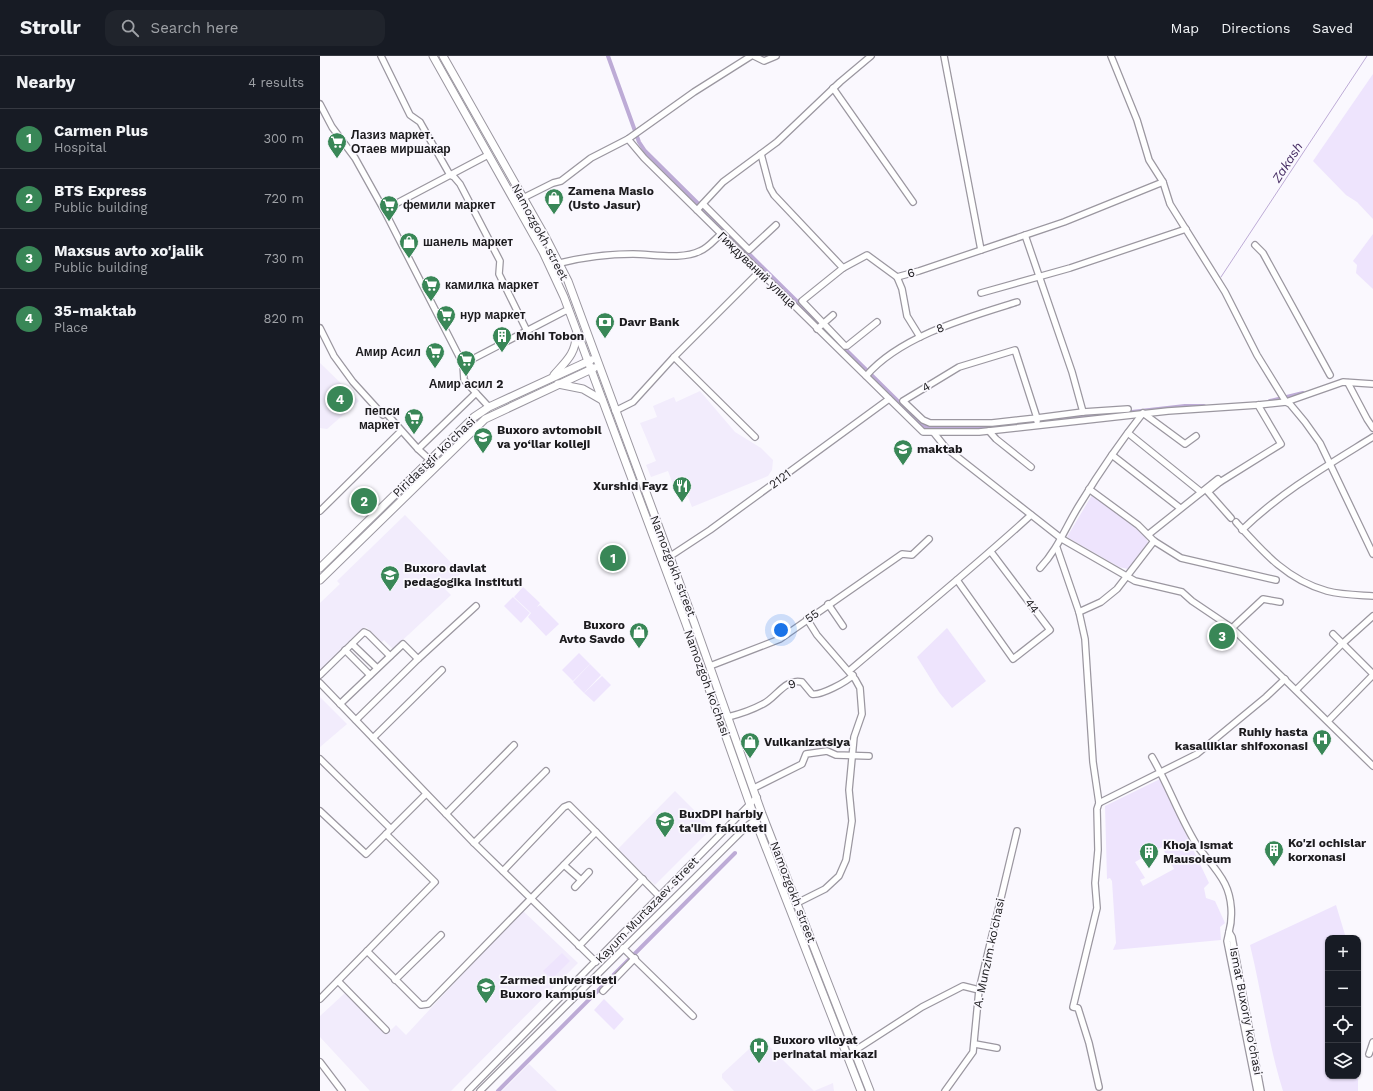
<!DOCTYPE html>
<html lang="en">
<head>
<meta charset="utf-8">
<style>
  :root { --surface:#171b24; --page:#20242c; --text:#f1f3f6; --muted:#9ea1a6; --line:#363941; --accent:#398757 }
  body { margin:0; font-family:"Work Sans",sans-serif; background:var(--page); color:var(--text) }
  .controls { position:absolute; right:12px; bottom:12px; display:grid; overflow:hidden; border-radius:8px; box-shadow:0 1px 3px #0004 }
  .controls button { width:36px; height:36px; display:grid; place-items:center; padding:0; border:0; border-bottom:1px solid var(--line); background:var(--surface); color:var(--text); font:20px sans-serif }
  .you { position:absolute; left:461px; top:574px; width:14px; height:14px; margin:-10px; border:3px solid #fff; border-radius:50%; background:#1a73e8; box-shadow:0 0 0 6px #1a73e833 }
  .badge { display:grid; place-items:center; width:26px; height:26px; border-radius:50%; background:var(--accent); color:#fff; font-size:13px; font-weight:700 }
  .pin { position:absolute; translate:-50% -50%; border:2px solid #fff; box-shadow:0 1px 4px #0006 }
  .list { margin:0; padding:0; list-style:none }
  h2 { display:flex; justify-content:space-between; align-items:center; height:52px; margin:0; padding:0 16px; font-size:17px }
  h2 small { font-size:13px; font-weight:400; color:var(--muted) }
  .list li { display:grid; grid-template-columns:26px 1fr auto; gap:12px; align-items:center; box-sizing:border-box; height:60px; padding:0 16px; border-top:1px solid var(--line) }
  .list b { display:block; font-size:15px; white-space:nowrap }
  .list p { margin:0; font-size:13px; white-space:nowrap; color:var(--muted) }
  .list em { font-size:13px; font-style:normal; color:var(--muted) }
  .icon { flex:none; width:22px; height:22px; fill:none; stroke:currentColor; stroke-width:2; stroke-linecap:round; stroke-linejoin:round }
  .map { position:relative; flex:none; width:1053px; height:1035px; overflow:hidden }
  header { display:flex; align-items:center; gap:24px; box-sizing:border-box; height:56px; padding:0 20px; background:var(--surface); border-bottom:1px solid var(--line) }
  header strong { font-size:19px }
  nav { display:flex; gap:22px; margin-inline-start:auto; font-size:14px }
  .search { width:280px; height:36px; background:var(--page); display:flex; align-items:center; gap:10px; box-sizing:border-box; padding:0 14px; border-radius:12px; color:var(--muted); font-size:15px }
  main { display:flex }
  aside { flex:1; background:var(--surface) }
  .map>svg:first-child { display:block }
  .built { fill:#f2ecfc }
  .green { fill:#eee4fd; fill-rule:evenodd }
  .lines { fill:none; stroke-linecap:round; stroke-linejoin:round }
  .stream { stroke:#bdabd6; stroke-width:1 }
  .canal { stroke:#bdabd6; stroke-width:4 }
  .minor-casing { stroke:#9b97a0; stroke-width:8 }
  .major-casing { stroke:#9b97a0; stroke-width:9 }
  .minor { stroke:#fff; stroke-width:5.5 }
  .major { stroke:#fff; stroke-width:7 }
  .labels { text-anchor:middle; stroke-width:3.5; stroke-linejoin:round; paint-order:stroke }
  .poi-label { font-size:12px; font-weight:bold; fill:#1c1b1e; stroke:#faf8fe; text-anchor:start }
  .street-label { font-size:12px; fill:#1c1b1e; stroke:#faf8fe }
  .water-label { font-size:13px; font-style:italic; fill:#472e64; stroke:#faf8fe }
</style>
</head>
<body>
<header>
<strong>Strollr</strong>
<div class="search"><svg class="icon" aria-label="search" viewBox="0 0 24 24"><circle cx="10" cy="10" r="6"/><path d="M15 15l6 6"/></svg>Search here</div>
<nav><a>Map</a><a>Directions</a><a>Saved</a></nav>
</header>
<main>
<aside>
<h2>Nearby<small>4 results</small></h2>
<ul class="list">
<li><span class="badge">1</span><div><b>Carmen Plus</b><p>Hospital</p></div><em>300 m</em></li>
<li><span class="badge">2</span><div><b>BTS Express</b><p>Public building</p></div><em>720 m</em></li>
<li><span class="badge">3</span><div><b>Maxsus avto xo'jalik</b><p>Public building</p></div><em>730 m</em></li>
<li><span class="badge">4</span><div><b>35-maktab</b><p>Place</p></div><em>820 m</em></li>
</ul>
</aside>
<div class="map">
<svg width="1053" height="1035" viewBox="0 0 1053 1035">
  <rect width="100%" height="100%" fill="#faf8fe"/>
  <!-- built -->
  <g class="built">
    <polygon points="0,307 39,345 7,373 0,372"/>
    <polygon points="380,335 415,376 441,392 453,404 452,414 448,420 372,451 368,441 363,443 359,433 355,434 348,415 331,421 326,409 336,405 320,367 337,361 333,350 354,341 356,346"/>
    <polygon points="85,459 141,517 125,533 131,539 73,593 64,584 62,586 46,571 0,615 0,547 20,528 17,525"/>
    <polygon points="0,641 27,668 0,691"/>
    <polygon points="355,735 392,772 335,829 298,793"/>
    <polygon points="202,854 258,907 131,1035 50,1035 0,981 0,960 26,936 68,977 76,969 86,979"/>
    <polygon points="441,982 494,1035 414,1035 402,1022 402,1018"/>
    <polygon points="209,1008 237,1035 182,1035"/>
    <polygon points="513,1027 514,1035 494,1035"/>
  </g>
  <!-- green -->
  <g class="green">
    <polygon points="1053,18 1053,163 1037,146 1026,139 993,105"/>
    <polygon points="1053,178 1053,233 1036,217 1037,209 1033,205"/>
    <path d="M772,439C791,453 819,465 829,488L808,513L799,511L747,481Z"/>
    <polygon points="203,531 220,547 217,551 220,549 239,568 226,580 208,561 211,557 194,541"/>
    <polygon points="193,541 210,557 201,567 184,550"/>
    <polygon points="627,572 666,625 632,652 619,636 597,601"/>
    <polygon points="259,597 270,608 253,625 242,614"/>
    <polygon points="270,608 281,619 264,637 253,626"/>
    <polygon points="282,620 291,629 274,646 264,637"/>
    <path d="M840,723L889,827L884,832L886,842L895,845L905,867L900,871L901,884L793,894L796,887L792,825L790,822L787,823L785,750ZM842,791L854,813L823,830L820,824L825,822L815,806Z"/>
    <path d="M1016,849L1026,882H1008V1020H1038V1035H963C948,987 942,938 930,889Z"/>
    <polygon points="242,897 250,905 232,923 223,915"/>
    <polygon points="284,943 304,963 294,974 274,954"/>
  </g>
  <g class="lines">
    <!-- stream -->
    <polyline class="stream" points="901,221 1047,0"/>
    <!-- canal -->
    <g class="canal">
      <polyline points="288,0 319,86 325,95 512,280"/>
      <polyline points="521,289 603,370 658,371 714,367 865,350 884,350"/>
      <polyline points="950,345 983,337"/>
      <polyline points="178,1035 415,797"/>
    </g>
    <defs>
      <g id="minor">
        <polyline points="61,0 90,59 100,66 130,119 134,121 140,128 180,205 179,218 207,275"/>
        <polyline points="434,0 444,5 456,0"/>
        <polyline points="624,0 661,194"/>
        <polyline points="791,0 817,64 829,104 843,126 850,148 905,236 937,299 966,346 970,348 985,366 1000,387 1053,498"/>
        <polyline points="513,32 593,146"/>
        <polyline points="0,48 12,71 35,102 64,154 143,308 144,324 169,351"/>
        <polyline points="308,83 324,102 603,376 659,376 848,355 938,349 966,346 1023,326 1053,328"/>
        <polyline points="441,98 450,132 454,139 523,212"/>
        <polyline points="203,142 233,127 241,125 271,102 308,83 374,36 431,0"/>
        <polyline points="383,148 429,194 456,169"/>
        <polyline points="64,154 168,99"/>
        <polyline points="377,154 403,126 457,86 520,26 551,0"/>
        <polyline points="705,179 752,316 763,356"/>
        <polyline points="935,189 943,197 1010,319"/>
        <path d="M240,207C264,201 288,198 313,198C332,198 363,204 380,195C388,192 395,183 401,178"/>
        <polyline points="577,221 582,233 587,260 600,281"/>
        <polyline points="661,237 750,212 866,173"/>
        <polyline points="557,266 527,290 525,290 482,245 523,212 547,199 577,221 599,215 744,166 843,126"/>
        <polyline points="0,272 14,300 33,326 63,359 66,357 98,393 156,337"/>
        <polyline points="497,273 513,259"/>
        <polygon points="695,294 717,362 672,367 610,367 603,364 583,345 639,311"/>
        <polyline points="354,301 435,381"/>
        <polyline points="143,308 245,255 249,255"/>
        <path d="M546,320C580,280 649,261 697,246"/>
        <polyline points="1028,327 1047,363 1053,372"/>
        <polyline points="295,355 313,346 354,301 440,215"/>
        <polyline points="717,365 717,362 763,356 808,353"/>
        <polyline points="669,375 676,383 711,411"/>
        <polyline points="614,377 626,392 742,483 815,525 862,536 872,545 912,572 1053,710"/>
        <polyline points="808,377 881,436"/>
        <polyline points="98,393 110,404"/>
        <polyline points="792,399 860,452"/>
        <polyline points="900,426 888,436 911,462"/>
        <polyline points="769,433 818,469 834,485 861,502 956,524"/>
        <polyline points="0,455 81,375"/>
        <path d="M916,466C943,496 967,524 1007,535C1022,539 1038,539 1053,540"/>
        <path d="M922,474C961,436 1008,409 1053,381"/>
        <polyline points="829,478 898,423 900,426 961,388 938,349"/>
        <polyline points="737,492 759,556 765,583 773,706 779,747"/>
        <polyline points="349,501 390,474 569,343"/>
        <path d="M720,512C738,493 746,470 760,448C779,417 800,386 823,357L865,388L876,380"/>
        <polyline points="637,524 693,603 730,574 671,496"/>
        <polyline points="508,548 523,570"/>
        <polyline points="759,556 781,546 797,533 834,485"/>
        <polyline points="912,572 943,543 960,546"/>
        <polyline points="1013,578 1053,618"/>
        <polyline points="32,588 57,612"/>
        <polyline points="25,594 50,619"/>
        <polyline points="390,610 460,583 582,498 592,499 609,483"/>
        <path d="M529,615C590,563 652,513 711,459"/>
        <polyline points="0,619 44,576 48,578 70,600"/>
        <polyline points="0,627 154,787 276,906"/>
        <polyline points="976,634 1022,588 1053,560"/>
        <polyline points="20,648 83,588 98,603"/>
        <path d="M408,661C420,658 432,654 443,648C456,642 465,622 482,626L492,638C500,640 527,626 533,619"/>
        <polyline points="36,664 98,603 156,550"/>
        <polyline points="1008,665 1053,619"/>
        <polyline points="53,682 122,614"/>
        <path d="M832,701C849,730 860,763 878,791C887,803 898,814 905,828C912,842 913,861 909,876"/>
        <polyline points="0,703 71,773"/>
        <polyline points="434,732 482,708 486,698 507,695 516,699 549,700"/>
        <polyline points="0,755 46,798 106,738"/>
        <polyline points="126,758 194,689"/>
        <polyline points="154,787 226,715"/>
        <polyline points="244,809 261,824"/>
        <polyline points="183,815 244,751 249,749 276,776"/>
        <polyline points="255,831 269,816"/>
        <polyline points="477,847 505,833 519,820 526,804 532,765 529,734 534,681 542,658 540,632 535,623 497,579 487,563"/>
        <polyline points="259,890 323,823"/>
        <polyline points="303,892 373,960"/>
        <polyline points="47,895 101,949 108,948 276,776 340,841"/>
        <polyline points="75,924 121,879"/>
        <polyline points="18,925 66,974"/>
        <polyline points="283,935 315,902"/>
        <polyline points="0,943 115,826 66,778"/>
        <polyline points="655,988 677,992"/>
        <polyline points="534,995 602,951 643,930 659,934"/>
        <polyline points="1049,998 1053,986"/>
        <polyline points="0,1006 22,1035"/>
        <polyline points="779,1031 769,987 758,952 753,951 777,852 775,827 778,794 777,753 779,747 877,698 946,641 965,623"/>
        <polyline points="148,1035 437,741"/>
        <polyline points="160,1035 427,770 438,762"/>
        <polyline points="625,1035 653,996 659,934 697,775"/>
        <polyline points="937,1035 907,885 909,876 912,881 941,1035"/>
      </g>
      <g id="major">
        <polyline points="113,0 223,196 244,241 366,568 439,774 541,1035"/>
        <polyline points="123,0 226,182 248,225 374,566 442,758 550,1035"/>
        <path d="M234,319C245,306 256,298 256,279"/>
        <polyline points="238,328 263,333 282,344"/>
        <polyline points="0,512 154,361 169,351 271,304"/>
        <polyline points="0,524 165,363 274,312"/>
      </g>
    </defs>
    <!-- minor casing -->
    <use href="#minor" class="minor-casing"/>
    <!-- major casing -->
    <use href="#major" class="major-casing"/>
    <!-- minor -->
    <use href="#minor" class="minor"/>
    <!-- major -->
    <use href="#major" class="major"/>
  </g>
  <!-- icons -->
  <defs>
    <symbol id="supermarket-pin" viewBox="-11 -11 22 30"><path d="M0 17L-7.5 6A9.5 9.5 0 1 1 7.5 6Z" fill="#398757" stroke="#faf8fe"/><path d="M-6-5.5h2.5l.6 2H6L4.5 2H-2.5L-4.4-4H-6ZM-1.5 3.2a1.3 1.3 0 1 0 .1 0ZM3 3.2a1.3 1.3 0 1 0 .1 0Z" fill="#fff"/></symbol>
    <symbol id="shop-pin" viewBox="-11 -11 22 30"><path d="M0 17L-7.5 6A9.5 9.5 0 1 1 7.5 6Z" fill="#398757" stroke="#faf8fe"/><path d="M-5-2.5h2.3a2.7 3.5 0 0 1 5.4 0H5L5.5 6h-11ZM-1.5-2.5h3a1.5 2.3 0 0 0-3 0Z" fill="#fff"/></symbol>
    <symbol id="bank-pin" viewBox="-11 -11 22 30"><path d="M0 17L-7.5 6A9.5 9.5 0 1 1 7.5 6Z" fill="#398757" stroke="#faf8fe"/><path d="M-6-4H6V4H-6ZM0-2.3a2.3 2.3 0 1 0 0 4.6a2.3 2.3 0 1 0 0-4.6Z" fill="#fff"/></symbol>
    <symbol id="building-pin" viewBox="-11 -11 22 30"><path d="M0 17L-7.5 6A9.5 9.5 0 1 1 7.5 6Z" fill="#398757" stroke="#faf8fe"/><path d="M-4-6H4V6H1V3H-1V6H-4ZM-2.5-4.3h1.7v1.8h-1.7ZM.8-4.3h1.7v1.8H.8ZM-2.5-1h1.7V.8h-1.7ZM.8-1h1.7V.8H.8Z" fill="#fff"/></symbol>
    <symbol id="university-pin" viewBox="-11 -11 22 30"><path d="M0 17L-7.5 6A9.5 9.5 0 1 1 7.5 6Z" fill="#398757" stroke="#faf8fe"/><path d="M0-5L7-2L0 1L-7-2ZM-4 1L0 2.5L4 1V4Q0 6-4 4Z" fill="#fff"/></symbol>
    <symbol id="school-pin" viewBox="-11 -11 22 30"><path d="M0 17L-7.5 6A9.5 9.5 0 1 1 7.5 6Z" fill="#398757" stroke="#faf8fe"/><path d="M0-5L7-2L0 1L-7-2ZM-4 1L0 2.5L4 1V4Q0 6-4 4Z" fill="#fff"/></symbol>
    <symbol id="restaurant-pin" viewBox="-11 -11 22 30"><path d="M0 17L-7.5 6A9.5 9.5 0 1 1 7.5 6Z" fill="#398757" stroke="#faf8fe"/><path d="M-5-6h1v4h1v-4h1v4h1v-4h1v5L-1.5 .5V6h-2V.5L-5-1ZM5-6V6H3V1.5H1.5Q1.5-4 5-6Z" fill="#fff"/></symbol>
    <symbol id="hospital-pin" viewBox="-11 -11 22 30"><path d="M0 17L-7.5 6A9.5 9.5 0 1 1 7.5 6Z" fill="#398757" stroke="#faf8fe"/><path d="M-5-5h3v3.5h4V-5h3V5h-3V1.5h-4V5h-3Z" fill="#fff"/></symbol>
  </defs>
  <g fill-rule="evenodd">
    <use href="#supermarket-pin" x="6" y="75" width="22" height="30"/>
    <use href="#shop-pin" x="223" y="131" width="22" height="30"/>
    <use href="#supermarket-pin" x="58" y="138" width="22" height="30"/>
    <use href="#shop-pin" x="78" y="175" width="22" height="30"/>
    <use href="#supermarket-pin" x="100" y="218" width="22" height="30"/>
    <use href="#supermarket-pin" x="115" y="248" width="22" height="30"/>
    <use href="#bank-pin" x="274" y="255" width="22" height="30"/>
    <use href="#building-pin" x="171" y="269" width="22" height="30"/>
    <use href="#supermarket-pin" x="104" y="285" width="22" height="30"/>
    <use href="#supermarket-pin" x="135" y="293" width="22" height="30"/>
    <use href="#supermarket-pin" x="83" y="351" width="22" height="30"/>
    <use href="#university-pin" x="152" y="370" width="22" height="30"/>
    <use href="#school-pin" x="572" y="382" width="22" height="30"/>
    <use href="#restaurant-pin" x="351" y="419" width="22" height="30"/>
    <use href="#university-pin" x="59" y="508" width="22" height="30"/>
    <use href="#shop-pin" x="308" y="565" width="22" height="30"/>
    <use href="#hospital-pin" x="991" y="672" width="22" height="30"/>
    <use href="#shop-pin" x="419" y="675" width="22" height="30"/>
    <use href="#university-pin" x="334" y="754" width="22" height="30"/>
    <use href="#building-pin" x="943" y="783" width="22" height="30"/>
    <use href="#building-pin" x="818" y="785" width="22" height="30"/>
    <use href="#university-pin" x="155" y="920" width="22" height="30"/>
    <use href="#hospital-pin" x="428" y="980" width="22" height="30"/>
  </g>
  <g class="labels">
    <!-- poi labels -->
    <g class="poi-label">
      <text x="31" y="83">Лазиз маркет.<tspan x="31" dy="14">Отаев миршакар</tspan></text>
      <text x="248" y="139">Zamena Maslo<tspan x="248" dy="14">(Usto Jasur)</tspan></text>
      <text x="83" y="153">фемили маркет</text>
      <text x="103" y="190">шанель маркет</text>
      <text x="125" y="233">камилка маркет</text>
      <text x="140" y="263">нур маркет</text>
      <text x="299" y="270">Davr Bank</text>
      <text x="196" y="284">Mohi Tobon</text>
      <text x="101" y="300" text-anchor="end">Амир Асил</text>
      <text x="146" y="332" text-anchor="middle">Амир асил 2</text>
      <text x="80" y="359" text-anchor="end">пепси<tspan x="80" dy="14">маркет</tspan></text>
      <text x="177" y="378">Buxoro avtomobil<tspan x="177" dy="14">va yo‘llar kolleji</tspan></text>
      <text x="597" y="397">maktab</text>
      <text x="348" y="434" text-anchor="end">Xurshid Fayz</text>
      <text x="84" y="516">Buxoro davlat<tspan x="84" dy="14">pedagogika instituti</tspan></text>
      <text x="305" y="573" text-anchor="end">Buxoro<tspan x="305" dy="14">Avto Savdo</tspan></text>
      <text x="988" y="680" text-anchor="end">Ruhiy hasta<tspan x="988" dy="14">kasalliklar shifoxonasi</tspan></text>
      <text x="444" y="690">Vulkanizatsiya</text>
      <text x="359" y="762">BuxDPI harbiy<tspan x="359" dy="14">ta'lim fakulteti</tspan></text>
      <text x="968" y="791">Ko'zi ochislar<tspan x="968" dy="14">korxonasi</tspan></text>
      <text x="843" y="793">Khoja Ismat<tspan x="843" dy="14">Mausoleum</tspan></text>
      <text x="180" y="928">Zarmed universiteti<tspan x="180" dy="14">Buxoro kampusi</tspan></text>
      <text x="453" y="988">Buxoro viloyat<tspan x="453" dy="14">perinatal markazi</tspan></text>
    </g>
    <!-- street labels -->
    <g class="street-label">
      <text transform="translate(220 176) rotate(62)" y="4">Namozgokh street</text>
      <text transform="translate(437 214) rotate(44)" y="4">Гиждуваний улица</text>
      <text transform="translate(591 217) rotate(-15)" y="4">6</text>
      <text transform="translate(620 272) rotate(-23)" y="4">8</text>
      <text transform="translate(606 331) rotate(-31)" y="4">4</text>
      <text transform="translate(114 401) rotate(-44)" y="4">Piridastgir ko'chasi</text>
      <text transform="translate(460 423) rotate(-37)" y="4">2121</text>
      <text transform="translate(353 510) rotate(69)" y="4">Namozgokh street</text>
      <text transform="translate(712 550) rotate(53)" y="4">44</text>
      <text transform="translate(492 560) rotate(-36)" y="4">55</text>
      <text transform="translate(387 627) rotate(70)" y="4">Namozgoh ko'chasi</text>
      <text transform="translate(472 628) rotate(-19)" y="4">9</text>
      <text transform="translate(473 836) rotate(69)" y="4">Namozgokh street</text>
      <text transform="translate(327 854) rotate(-46)" y="4">Kayum Murtazaev street</text>
      <text transform="translate(669 897) rotate(-78)" y="4">A. Munzim ko'chasi</text>
      <text transform="translate(926 955) rotate(79)" y="4">Ismat Buxoriy ko'chasi</text>
    </g>
    <!-- water labels -->
    <g class="water-label">
      <text transform="translate(967 106) rotate(-57)" y="5">Zakash</text>
    </g>
  </g>
</svg>
<div class="controls">
<button>+</button>
<button>−</button>
<button><svg class="icon" aria-label="locate" viewBox="0 0 24 24"><circle cx="12" cy="12" r="6"/><path d="M12 2v4M12 18v4M2 12h4M18 12h4"/></svg></button>
<button><svg class="icon" aria-label="layers" viewBox="0 0 24 24"><path d="M12 4l9 5-9 5-9-5zM3 14l9 5 9-5"/></svg></button>
</div>
<div class="you"></div>
<div class="pin badge" style="left:293px;top:502px">1</div>
<div class="pin badge" style="left:44px;top:445px">2</div>
<div class="pin badge" style="left:902px;top:580px">3</div>
<div class="pin badge" style="left:20px;top:343px">4</div>
</div>
</main>
</body>
</html>
